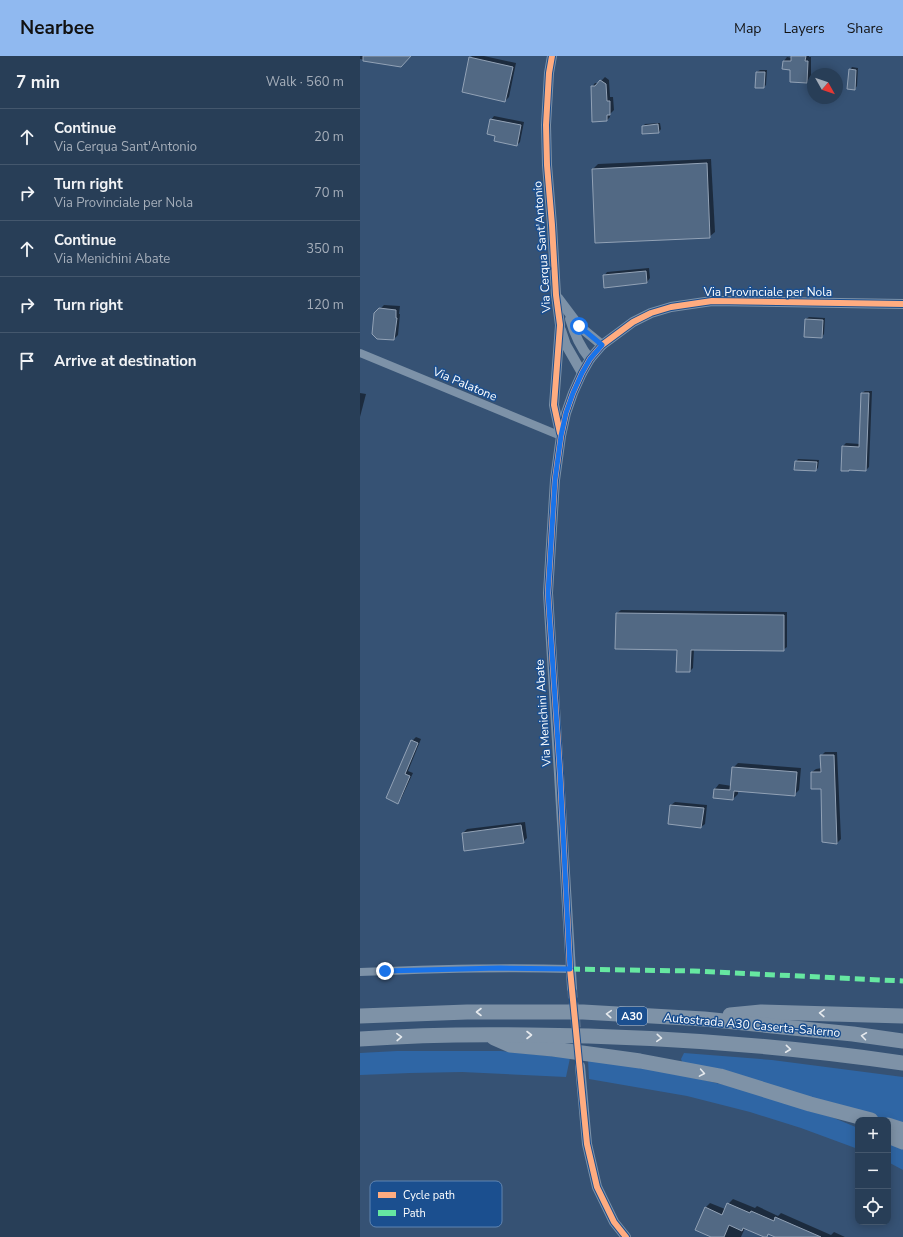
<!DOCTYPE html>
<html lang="en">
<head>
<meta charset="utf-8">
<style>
  :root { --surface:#283e57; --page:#30455d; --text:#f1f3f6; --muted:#a5aeba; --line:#44576d; --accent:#90b9f0 }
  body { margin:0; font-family:"Nunito Sans",sans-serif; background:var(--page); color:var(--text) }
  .controls { position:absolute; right:12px; bottom:12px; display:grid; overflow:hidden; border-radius:8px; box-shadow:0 2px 10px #0003 }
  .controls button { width:36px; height:36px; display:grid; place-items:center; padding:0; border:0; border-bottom:1px solid var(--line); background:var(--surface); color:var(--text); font:20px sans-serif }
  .compass { position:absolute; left:447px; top:12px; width:36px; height:36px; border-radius:50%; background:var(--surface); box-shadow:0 2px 10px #0003; rotate:130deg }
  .stop { position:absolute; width:12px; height:12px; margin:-9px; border:3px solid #1a73e8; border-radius:50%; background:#fff }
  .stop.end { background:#1a73e8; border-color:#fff; box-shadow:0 1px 4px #0008 }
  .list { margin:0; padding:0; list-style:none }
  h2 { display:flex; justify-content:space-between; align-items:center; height:52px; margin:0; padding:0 16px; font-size:17px }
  h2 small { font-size:13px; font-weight:400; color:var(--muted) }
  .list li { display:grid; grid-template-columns:26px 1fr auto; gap:12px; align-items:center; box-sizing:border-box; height:56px; padding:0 16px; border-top:1px solid var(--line) }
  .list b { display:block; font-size:15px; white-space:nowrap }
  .list p { margin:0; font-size:13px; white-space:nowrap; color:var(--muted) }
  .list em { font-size:13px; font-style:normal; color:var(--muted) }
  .icon { flex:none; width:22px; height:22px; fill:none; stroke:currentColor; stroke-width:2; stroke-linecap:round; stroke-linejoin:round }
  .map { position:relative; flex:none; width:543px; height:1181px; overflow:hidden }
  header { display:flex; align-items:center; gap:24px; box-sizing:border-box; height:56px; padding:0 20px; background:var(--accent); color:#111 }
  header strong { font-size:19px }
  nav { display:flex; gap:22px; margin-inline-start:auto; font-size:14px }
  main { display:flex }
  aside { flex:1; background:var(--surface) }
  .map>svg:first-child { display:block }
  .green { fill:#2f66a5 }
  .shadow { fill:#0007 }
  .building { fill:#526984; stroke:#92a2b6 }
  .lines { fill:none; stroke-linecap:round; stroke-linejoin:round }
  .tertiary-tunnel { stroke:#546c89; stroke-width:10; stroke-dasharray:10 5; stroke-linecap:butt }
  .minor { stroke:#7d92a8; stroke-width:8 }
  .tertiary { stroke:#7d92a8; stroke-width:10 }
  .motorway { stroke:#7e92a7; stroke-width:15 }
  .quiet { stroke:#66e7a1; stroke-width:5; stroke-dasharray:10 5; stroke-linecap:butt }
  .cycleway-casing { stroke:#1b4f8f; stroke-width:8 }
  .cycleway { stroke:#ffac80; stroke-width:6 }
  .oneway { stroke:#e5e9ed }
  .route { stroke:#1a73e8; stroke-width:5 }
  .labels { text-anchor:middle; stroke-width:3; stroke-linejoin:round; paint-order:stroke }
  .shield { fill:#1b4f8f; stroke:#bbcadd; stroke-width:1 }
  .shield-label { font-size:11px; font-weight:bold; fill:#fff }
  .street-label { font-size:12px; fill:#fff; stroke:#1b4f8f }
  .key { fill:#1b4f8f; stroke:#5f84b1; stroke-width:1 }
  .key-label { font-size:11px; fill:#fff }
</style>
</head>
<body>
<header>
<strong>Nearbee</strong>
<nav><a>Map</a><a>Layers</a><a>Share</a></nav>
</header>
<main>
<aside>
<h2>7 min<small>Walk · 560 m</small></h2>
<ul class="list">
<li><svg class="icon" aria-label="ahead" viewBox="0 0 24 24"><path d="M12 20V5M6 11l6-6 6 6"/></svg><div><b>Continue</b><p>Via Cerqua Sant'Antonio</p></div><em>20 m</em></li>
<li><svg class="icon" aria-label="right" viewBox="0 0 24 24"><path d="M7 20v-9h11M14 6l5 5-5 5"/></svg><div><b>Turn right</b><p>Via Provinciale per Nola</p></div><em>70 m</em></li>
<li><svg class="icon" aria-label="ahead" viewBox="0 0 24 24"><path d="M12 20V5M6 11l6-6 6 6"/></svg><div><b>Continue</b><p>Via Menichini Abate</p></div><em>350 m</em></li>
<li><svg class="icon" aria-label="right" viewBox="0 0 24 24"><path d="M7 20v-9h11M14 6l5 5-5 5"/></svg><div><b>Turn right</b></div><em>120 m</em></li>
<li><svg class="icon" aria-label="arrive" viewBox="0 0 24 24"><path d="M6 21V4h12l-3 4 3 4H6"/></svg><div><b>Arrive at destination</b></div></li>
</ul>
</aside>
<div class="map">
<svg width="543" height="1181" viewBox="0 0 543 1181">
  <rect width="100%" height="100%" fill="#365274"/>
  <!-- green -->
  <g class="green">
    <polygon points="37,995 141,995 210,1002 206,1021 102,1016 50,1017 0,1019 0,997"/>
    <polygon points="324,997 412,1004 543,1021 543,1070 528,1064 522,1064 409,1031 323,1008 321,1003"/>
    <polygon points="228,1004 298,1014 374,1031 436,1050 474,1062 498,1072 498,1093 441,1072 390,1056 327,1040 229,1023"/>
    <polygon points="528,1085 543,1092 543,1114 528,1106"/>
  </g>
  <!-- shadow -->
  <g class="shadow">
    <polygon points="0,0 50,0 41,10 0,3"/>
    <polygon points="112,0 124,0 156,7 149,41 145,45 110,2"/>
    <polygon points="432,0 449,0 449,1 451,1 451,22 447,26 424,5 427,1 432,2"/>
    <polygon points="492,11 498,12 497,30 495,33 490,14"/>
    <polygon points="400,14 407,14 406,29 404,31 397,16"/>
    <polygon points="245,21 249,24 250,41 253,41 254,54 250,58 250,61 247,64 232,31 235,27 239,27"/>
    <polygon points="134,60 164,66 160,86 157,89 136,79 131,64"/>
    <polygon points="300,67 301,73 299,76 283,70 285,68"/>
    <polygon points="351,103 355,176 349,181 233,113 238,108"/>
    <polygon points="289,212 290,222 287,226 244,220 247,216"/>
    <polygon points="24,249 40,250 39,258 40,258 38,279 34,283 15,258"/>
    <polygon points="449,261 465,262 464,278 462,281 446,263"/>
    <polygon points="505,335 512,335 509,411 506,414 483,390 486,387 500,388 502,337"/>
    <polygon points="0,337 6,338 0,361"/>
    <polygon points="438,403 459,404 458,412 456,414 436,406"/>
    <polygon points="261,554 427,556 427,591 423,594 334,593 333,612 330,615 318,593 257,557"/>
    <polygon points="56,681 61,683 48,715 53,717 41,743 38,746 52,685"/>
    <polygon points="465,696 477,696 481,783 477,787 463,785 462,732 452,716 456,713 462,712 461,700"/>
    <polygon points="378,707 441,712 439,734 434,739 378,734 378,738 373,743 355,733 359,728 372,730 373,712"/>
    <polygon points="315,746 347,749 345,768 341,771 311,749"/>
    <polygon points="165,766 167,782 163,786 103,777 107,773"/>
    <polygon points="373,1143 395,1152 397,1150 418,1160 421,1157 471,1179 474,1176 485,1181 417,1181 409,1177 406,1181 385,1172 381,1181 353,1181 345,1152 350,1147 365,1153 368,1148"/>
  </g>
  <!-- building -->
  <g class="building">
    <polygon points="3,0 51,0 41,11 3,5"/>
    <polygon points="431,0 446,0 445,5 448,5 447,27 430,26 430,14 422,13 423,5 431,5"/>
    <polygon points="109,1 153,11 145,46 102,36"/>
    <polygon points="489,13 496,14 495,34 487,33"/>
    <polygon points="396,16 405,16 404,32 395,32"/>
    <polygon points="240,24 246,28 247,45 250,45 250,59 247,59 247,65 232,66 231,30 235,30"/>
    <polygon points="130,63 161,69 157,90 134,85 135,80 127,78"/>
    <polygon points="298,68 299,77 282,78 282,70"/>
    <polygon points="347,107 350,182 235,187 232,113"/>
    <polygon points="286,215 287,227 244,232 243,219"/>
    <polygon points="19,252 36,254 36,262 37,262 34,284 17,283 12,278 14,257"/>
    <polygon points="445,263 463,264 462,282 444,281"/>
    <polygon points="501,337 509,337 506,415 489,414 489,415 481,415 482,390 499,391"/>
    <polygon points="435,405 457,406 456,415 434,414"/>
    <polygon points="256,557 424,559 424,595 331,594 330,616 316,616 317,594 255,593"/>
    <polygon points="51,684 58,687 45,718 50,720 38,748 26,742"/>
    <polygon points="460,699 474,699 477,788 462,786 461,733 451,733 451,716 461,716"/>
    <polygon points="372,711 437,716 435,740 374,735 373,744 353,742 354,733 370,734"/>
    <polygon points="310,749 344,752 341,772 308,768"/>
    <polygon points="161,769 164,787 104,795 102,777"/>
    <polygon points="367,1147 390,1157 391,1155 414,1165 415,1161 461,1181 415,1181 408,1178 407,1181 404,1181 383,1172 382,1175 369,1169 364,1181 351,1181 335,1174 345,1151 362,1159"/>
  </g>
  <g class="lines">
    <!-- tertiary-tunnel -->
    <polyline class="tertiary-tunnel" points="212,932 219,1001"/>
    <!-- minor -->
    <g class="minor">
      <polyline points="0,297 201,380"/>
      <path d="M0,916C70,913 140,911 210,913"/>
    </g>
    <!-- tertiary -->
    <g class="tertiary">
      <polyline points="192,0 189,17 186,69 187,109 192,169 196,239 200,269 194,349 200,377"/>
      <polyline points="198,242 219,270 242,289"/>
      <path d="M210,263C214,277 220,291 230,303"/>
      <polyline points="201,274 206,289 222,317"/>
      <polyline points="212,932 188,537 195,424 201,380 206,357 213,337 222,317 230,303 242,289 273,266 291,257 311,251 352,245 543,248"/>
      <polyline points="220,1010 227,1088 237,1131 254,1166 266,1181"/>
    </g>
    <!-- motorway -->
    <g class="motorway">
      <polyline points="370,959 401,956 543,960"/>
      <polyline points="0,960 107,956 223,956 344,963 493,978 543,985"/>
      <polyline points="134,982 150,989 193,993 280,1005 360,1020 450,1048 511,1064"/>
      <path d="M0,983C56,979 113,978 169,979C295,980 419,989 543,1007"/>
      <polyline points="528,1069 543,1074"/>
      <polyline points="528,1080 543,1086"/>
    </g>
    <!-- quiet -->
    <polyline class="quiet" points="210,913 333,915 543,925"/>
    <defs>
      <g id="cycleway">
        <polyline points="192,0 189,17 186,69 187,109 192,169 196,239 200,269 194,349 200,377"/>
        <polyline points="266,1181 254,1166 237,1131 227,1088 210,913 200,717 188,537 195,424 201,380 206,357 213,337 222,317 230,303 242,289 273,266 291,257 311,251 352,245 543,248"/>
      </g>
    </defs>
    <!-- cycleway casing -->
    <use href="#cycleway" class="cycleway-casing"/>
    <!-- cycleway -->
    <use href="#cycleway" class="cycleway"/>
  </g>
  <!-- one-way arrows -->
  <defs><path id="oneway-chevron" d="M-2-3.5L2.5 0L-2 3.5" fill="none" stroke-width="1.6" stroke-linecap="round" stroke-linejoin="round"/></defs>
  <g class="oneway">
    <use href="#oneway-chevron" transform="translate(119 956) rotate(-180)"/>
    <use href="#oneway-chevron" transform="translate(462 957) rotate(-178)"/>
    <use href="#oneway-chevron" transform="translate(249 958) rotate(-176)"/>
    <use href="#oneway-chevron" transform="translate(169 979)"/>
    <use href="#oneway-chevron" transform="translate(504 980) rotate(-172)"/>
    <use href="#oneway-chevron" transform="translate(39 981) rotate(-2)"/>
    <use href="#oneway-chevron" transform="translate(299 982) rotate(4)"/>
    <use href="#oneway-chevron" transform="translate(428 993) rotate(6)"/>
    <use href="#oneway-chevron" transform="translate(342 1017) rotate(10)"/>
  </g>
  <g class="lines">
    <!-- route -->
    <polyline class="route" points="25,915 139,912 210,913 200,717 188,537 195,424 201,380 206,357 213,337 222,317 230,303 242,289 219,270"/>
  </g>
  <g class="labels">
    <!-- shield labels -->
    <rect class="shield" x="257" y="951" width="30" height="18" rx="3"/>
    <g class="shield-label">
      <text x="272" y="964">A30</text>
    </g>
    <!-- street labels -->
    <g class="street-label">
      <text transform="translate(182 191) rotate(-94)" y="4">Via Cerqua Sant'Antonio</text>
      <text x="408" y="240">Via Provinciale per Nola</text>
      <text transform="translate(105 328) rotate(23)" y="4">Via Palatone</text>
      <text transform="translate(183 657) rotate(-94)" y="4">Via Menichini Abate</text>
      <text transform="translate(392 969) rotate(5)" y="4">Autostrada A30 Caserta-Salerno</text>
    </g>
  </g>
  <!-- legend -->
  <rect x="10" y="1125" width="132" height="46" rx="6" class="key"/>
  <rect x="18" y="1136" width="18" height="6" fill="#ffac80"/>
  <rect x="18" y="1154" width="18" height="6" fill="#66e7a1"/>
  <g class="key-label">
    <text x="43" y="1143">Cycle path</text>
    <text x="43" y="1161">Path</text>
  </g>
</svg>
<div class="controls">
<button>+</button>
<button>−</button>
<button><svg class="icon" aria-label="locate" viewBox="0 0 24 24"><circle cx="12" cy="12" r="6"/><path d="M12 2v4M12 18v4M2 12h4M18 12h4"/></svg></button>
</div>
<svg class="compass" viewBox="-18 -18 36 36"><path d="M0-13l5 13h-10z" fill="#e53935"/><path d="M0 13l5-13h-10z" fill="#a5aeba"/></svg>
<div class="stop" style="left:219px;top:270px"></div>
<div class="stop end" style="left:25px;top:915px"></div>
</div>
</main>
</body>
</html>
